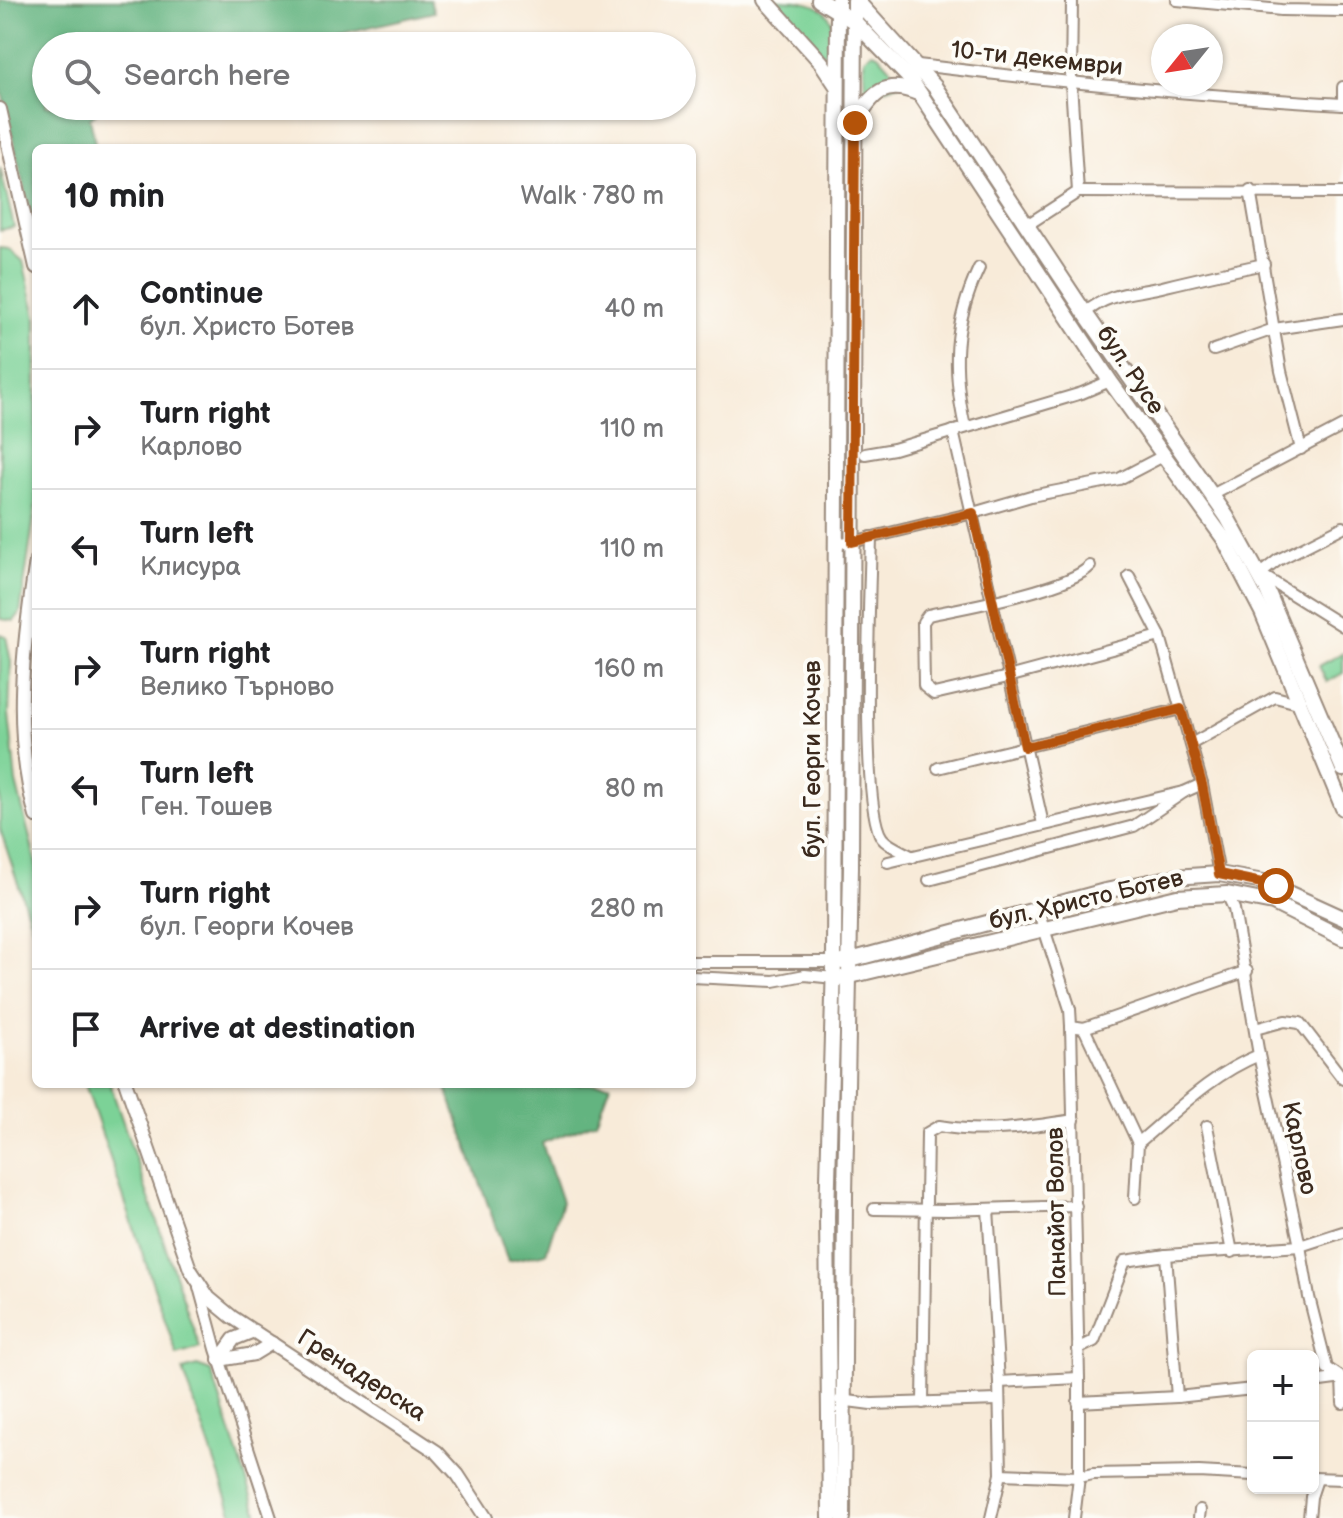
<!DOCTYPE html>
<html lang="en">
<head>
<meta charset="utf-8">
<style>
  :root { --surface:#fff; --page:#f2f2f2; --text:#202124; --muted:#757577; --line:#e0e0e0 }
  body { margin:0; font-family:"Balsamiq Sans",sans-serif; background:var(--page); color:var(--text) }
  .controls { position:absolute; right:24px; bottom:24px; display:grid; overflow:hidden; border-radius:12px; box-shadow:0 2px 6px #0004 }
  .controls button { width:72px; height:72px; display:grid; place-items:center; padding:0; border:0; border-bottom:2px solid var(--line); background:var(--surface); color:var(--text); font:40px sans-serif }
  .compass { position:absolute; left:1151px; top:24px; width:72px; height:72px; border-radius:50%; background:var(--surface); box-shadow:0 2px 6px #0004; rotate:240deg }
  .stop { position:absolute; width:24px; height:24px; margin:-18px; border:6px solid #b45309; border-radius:50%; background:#fff }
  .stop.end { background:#b45309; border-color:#fff; box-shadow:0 2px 8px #0008 }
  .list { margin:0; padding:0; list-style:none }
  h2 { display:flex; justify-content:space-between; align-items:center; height:104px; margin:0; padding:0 32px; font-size:34px }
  h2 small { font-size:26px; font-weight:400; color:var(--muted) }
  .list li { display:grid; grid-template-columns:52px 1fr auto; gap:24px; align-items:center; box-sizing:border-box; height:120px; padding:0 32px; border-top:2px solid var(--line) }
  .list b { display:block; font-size:30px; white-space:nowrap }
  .list p { margin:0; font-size:26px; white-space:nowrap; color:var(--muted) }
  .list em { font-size:26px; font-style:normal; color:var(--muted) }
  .icon { flex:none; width:44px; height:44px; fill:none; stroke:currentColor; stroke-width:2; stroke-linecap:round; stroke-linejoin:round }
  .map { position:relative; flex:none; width:1343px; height:1518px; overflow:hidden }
  .search { position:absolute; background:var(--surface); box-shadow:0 2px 6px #0004; left:32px; top:32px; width:664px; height:88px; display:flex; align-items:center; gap:20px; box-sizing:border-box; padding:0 28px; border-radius:44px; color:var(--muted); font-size:30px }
  .panel { position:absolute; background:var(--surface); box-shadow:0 2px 6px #0004; left:32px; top:144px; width:664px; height:944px; border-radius:12px }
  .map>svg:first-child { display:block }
  .green { fill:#7bd297; stroke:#5b7e5a; stroke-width:2 }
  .forest { fill:#64b480; stroke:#506f4f; stroke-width:2 }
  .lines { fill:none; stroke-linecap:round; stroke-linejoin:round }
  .minor-casing { stroke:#9a8a7c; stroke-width:14 }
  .tertiary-casing { stroke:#9a8a7c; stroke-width:16 }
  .secondary-casing { stroke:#9a8a7c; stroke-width:18 }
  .minor { stroke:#fff; stroke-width:10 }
  .tertiary { stroke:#fff; stroke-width:12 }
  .secondary { stroke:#fff; stroke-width:14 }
  .route { stroke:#b45309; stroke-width:10 }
  .labels { text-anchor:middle; stroke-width:8; stroke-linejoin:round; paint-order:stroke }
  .street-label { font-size:24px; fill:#3b2a1e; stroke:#fdfcf7 }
</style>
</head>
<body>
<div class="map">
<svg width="1343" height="1518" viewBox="0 0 1343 1518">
  <rect width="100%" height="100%" fill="#fdfcf7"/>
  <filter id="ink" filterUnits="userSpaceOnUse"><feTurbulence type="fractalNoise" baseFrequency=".0125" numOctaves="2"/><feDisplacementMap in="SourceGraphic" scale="16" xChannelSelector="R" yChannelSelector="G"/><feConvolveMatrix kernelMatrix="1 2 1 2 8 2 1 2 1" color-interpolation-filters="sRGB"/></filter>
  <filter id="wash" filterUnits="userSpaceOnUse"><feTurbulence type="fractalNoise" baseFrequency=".006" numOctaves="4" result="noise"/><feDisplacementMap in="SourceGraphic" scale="32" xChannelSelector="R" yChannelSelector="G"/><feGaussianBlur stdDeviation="1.8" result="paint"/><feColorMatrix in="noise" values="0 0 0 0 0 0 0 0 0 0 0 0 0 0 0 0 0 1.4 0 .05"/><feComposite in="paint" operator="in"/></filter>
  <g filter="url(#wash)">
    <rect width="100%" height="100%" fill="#f8ebd9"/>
    <!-- green -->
    <g class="green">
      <path d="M772,0C790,0 824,0 831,21C835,30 832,45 831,54L826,55L822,52Z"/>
      <polygon points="872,52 878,54 903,82 865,96 864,58"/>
      <polygon points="0,167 14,227 0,230"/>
      <polygon points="0,248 9,249 23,261 36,316 36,503 20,613 14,621 0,619"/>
      <polygon points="0,634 6,636 11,662 9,714 16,782 36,863 36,938 0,829"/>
      <polygon points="1343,653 1343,673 1327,682 1319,666"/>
      <polygon points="85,1084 110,1084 200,1348 177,1355"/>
      <polygon points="197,1366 211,1371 259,1518 234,1518 183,1370"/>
    </g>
    <!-- forest -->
    <g class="forest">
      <polygon points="0,0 430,0 434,12 287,46 46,46 46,106 105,106 90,118 96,148 36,148 36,237 0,84"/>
      <polygon points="445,1084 610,1084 596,1122 542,1143 562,1202 546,1253 508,1261"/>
    </g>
  </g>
  <g filter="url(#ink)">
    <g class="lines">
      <defs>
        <g id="minor">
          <polyline points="1177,0 1281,10 1343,11"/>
          <path d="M918,65C1059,82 1201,96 1343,104"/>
          <polyline points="1343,104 1343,87"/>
          <polyline points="1250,190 1281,371 1301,449"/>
          <polyline points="1078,192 1343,193"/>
          <polyline points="1027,225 1078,192 1071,83 1072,0"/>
          <path d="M1085,313C1111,291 1135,294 1166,286C1199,278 1231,271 1264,264"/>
          <polyline points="1214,350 1274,329 1343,319"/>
          <path d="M965,427C952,368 953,324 979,268"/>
          <polyline points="953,431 1043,824"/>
          <polyline points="865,454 894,449 1082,393 1110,381"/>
          <polyline points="1212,495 1343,426"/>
          <polyline points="1343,527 1278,560 1260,574 1343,626"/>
          <path d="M871,537C870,587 860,808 882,838C888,846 904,852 913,857"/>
          <polyline points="835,543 852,542 973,513 1031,496 1119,479 1163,456"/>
          <path d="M1090,566C1069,589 962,608 928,615L923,622L924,686L934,694L1008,677L1160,636"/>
          <polyline points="1129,576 1160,636 1202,784 1219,874"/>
          <polyline points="1191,744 1275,697 1298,703"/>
          <polyline points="938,768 1181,709"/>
          <polyline points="888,862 1184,792 1202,784"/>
          <polyline points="929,880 1134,826 1184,792"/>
          <polyline points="1227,894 1234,909 1259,1055 1300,1246 1309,1297 1327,1368 1342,1378 1343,1403"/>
          <polyline points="1038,910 1070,1009 1071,1026 1079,1378 1079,1477 1074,1518"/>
          <polyline points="692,962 834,962"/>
          <polyline points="692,977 774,981 805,975 834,978"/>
          <polyline points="1071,1026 1084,1028 1247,971"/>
          <polyline points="1084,1028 1138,1143 1135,1198"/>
          <polyline points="1255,1029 1285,1021 1300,1023 1343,1079"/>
          <polyline points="1207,1126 1232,1252"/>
          <path d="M1138,1143C1176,1111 1212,1074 1259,1055"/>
          <polyline points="874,1209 948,1210 1076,1206"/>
          <polyline points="988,1209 999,1382 1001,1474 991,1518"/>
          <polyline points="1166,1255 1177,1397"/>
          <polyline points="199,1287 216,1349 271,1518"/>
          <polyline points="1078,1349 1094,1341 1125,1261 1166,1255 1300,1246 1343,1232"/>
          <polyline points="999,1382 1079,1378"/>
          <polyline points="1313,1382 1343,1378"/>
          <polyline points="840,1400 871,1404 998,1400"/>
          <polyline points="1078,1402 1177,1397 1253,1389"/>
          <path d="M923,1403L927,1133L939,1126C984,1134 1029,1127 1074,1120"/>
          <polyline points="1001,1474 1079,1477 1093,1474 1199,1472 1253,1475"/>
          <polyline points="1313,1478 1343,1479"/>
          <polyline points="1199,1518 1200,1510"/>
          <polyline points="1309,1518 1311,1497 1317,1479"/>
        </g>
        <g id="tertiary">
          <polyline points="0,109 36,267"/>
          <path d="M36,561C23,645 12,732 36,816"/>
          <polyline points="126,1084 190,1269 209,1298 232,1317 437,1452 458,1475 486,1518"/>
          <polyline points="219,1360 254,1354 272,1343"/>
          <polyline points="219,1360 234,1339 254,1331"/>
        </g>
        <g id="secondary">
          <polyline points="765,0 821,62 837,86"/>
          <polyline points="819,0 855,22 911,80 1110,381 1224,539 1262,612 1343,808"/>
          <polyline points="856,0 935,87 1085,313 1227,517 1267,590 1343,769"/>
          <path d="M855,123C872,93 885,78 920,94"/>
          <polyline points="843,962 1105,891 1174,877 1219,874 1264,882 1343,918"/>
          <polyline points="842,978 1177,897 1227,894 1273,903 1343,938"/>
          <polyline points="830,1518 827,1216 834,962 838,0"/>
          <polyline points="843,1518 845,1196 851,867 855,0"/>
        </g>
      </defs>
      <!-- minor casing -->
      <use href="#minor" class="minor-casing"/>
      <!-- tertiary casing -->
      <use href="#tertiary" class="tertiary-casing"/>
      <!-- secondary casing -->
      <use href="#secondary" class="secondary-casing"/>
      <!-- minor -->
      <use href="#minor" class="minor"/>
      <!-- tertiary -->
      <use href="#tertiary" class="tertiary"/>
      <!-- secondary -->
      <use href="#secondary" class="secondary"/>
    </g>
  </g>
  <g class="lines" filter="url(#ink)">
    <!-- route -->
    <polyline class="route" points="855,123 852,542 973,513 1025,747 1181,709 1202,784 1219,874 1276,886"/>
  </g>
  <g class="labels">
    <!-- street labels -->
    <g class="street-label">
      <text transform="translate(1037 58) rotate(6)" y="8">10-ти декември</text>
      <text transform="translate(1131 370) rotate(56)" y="8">бул. Русе</text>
      <text transform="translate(812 759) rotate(-90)" y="8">бул. Георги Кочев</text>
      <text transform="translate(1086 899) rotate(-13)" y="8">бул. Христо Ботев</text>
      <text transform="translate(1300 1148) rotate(78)" y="8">Карлово</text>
      <text transform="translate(1056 1212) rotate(-91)" y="8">Панайот Волов</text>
      <text transform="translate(362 1375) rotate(33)" y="8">Гренадерска</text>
    </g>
  </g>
</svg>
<div class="controls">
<button>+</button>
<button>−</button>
</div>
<svg class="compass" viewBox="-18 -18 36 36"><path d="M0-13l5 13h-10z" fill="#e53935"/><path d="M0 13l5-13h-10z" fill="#757577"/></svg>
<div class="stop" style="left:1276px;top:886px"></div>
<div class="stop end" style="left:855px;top:123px"></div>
<div class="search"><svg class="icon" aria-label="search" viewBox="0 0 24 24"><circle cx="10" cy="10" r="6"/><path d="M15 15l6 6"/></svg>Search here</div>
<section class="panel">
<h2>10 min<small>Walk · 780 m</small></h2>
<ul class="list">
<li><svg class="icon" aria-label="ahead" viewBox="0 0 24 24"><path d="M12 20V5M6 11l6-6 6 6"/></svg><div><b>Continue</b><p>бул. Христо Ботев</p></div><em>40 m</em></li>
<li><svg class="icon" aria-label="right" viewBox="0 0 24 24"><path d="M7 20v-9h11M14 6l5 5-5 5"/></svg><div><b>Turn right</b><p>Карлово</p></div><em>110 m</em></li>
<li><svg class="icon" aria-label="left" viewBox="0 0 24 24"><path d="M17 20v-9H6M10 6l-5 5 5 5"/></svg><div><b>Turn left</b><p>Клисура</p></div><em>110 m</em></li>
<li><svg class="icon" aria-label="right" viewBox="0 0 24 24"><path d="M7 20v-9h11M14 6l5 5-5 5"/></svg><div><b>Turn right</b><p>Велико Търново</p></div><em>160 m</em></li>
<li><svg class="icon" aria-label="left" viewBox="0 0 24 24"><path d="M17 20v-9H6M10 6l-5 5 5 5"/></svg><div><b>Turn left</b><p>Ген. Тошев</p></div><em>80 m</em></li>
<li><svg class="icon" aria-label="right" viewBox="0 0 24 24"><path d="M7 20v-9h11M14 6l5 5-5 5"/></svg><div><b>Turn right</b><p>бул. Георги Кочев</p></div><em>280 m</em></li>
<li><svg class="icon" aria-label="arrive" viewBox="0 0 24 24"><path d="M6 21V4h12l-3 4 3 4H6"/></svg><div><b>Arrive at destination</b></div></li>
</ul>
</section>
</div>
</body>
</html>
